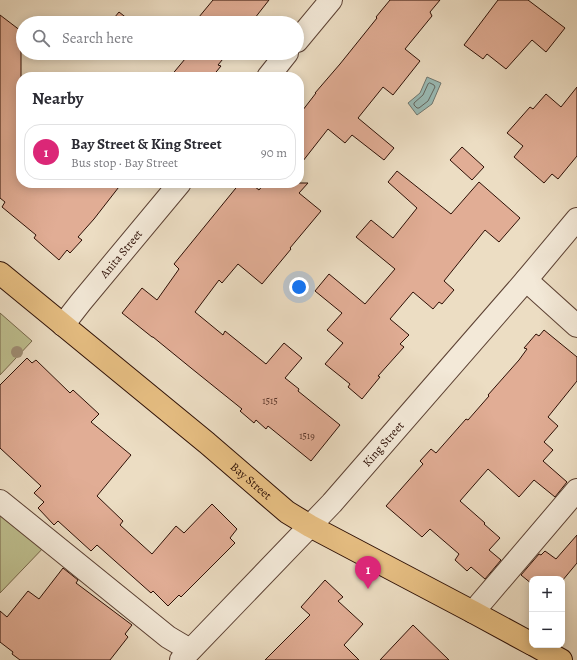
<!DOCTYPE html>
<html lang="en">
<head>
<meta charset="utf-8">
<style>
  :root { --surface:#fff; --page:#f7f7f7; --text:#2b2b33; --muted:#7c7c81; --line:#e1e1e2; --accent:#db2777 }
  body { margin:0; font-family:Alegreya,serif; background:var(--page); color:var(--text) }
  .controls { position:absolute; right:12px; bottom:12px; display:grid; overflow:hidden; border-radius:8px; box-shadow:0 2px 10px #0003 }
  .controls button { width:36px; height:36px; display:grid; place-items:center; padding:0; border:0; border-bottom:1px solid var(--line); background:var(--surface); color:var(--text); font:20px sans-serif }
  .you { position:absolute; left:299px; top:287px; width:14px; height:14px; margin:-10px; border:3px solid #fff; border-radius:50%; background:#1a73e8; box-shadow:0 0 0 6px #1a73e833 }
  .badge { display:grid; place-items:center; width:26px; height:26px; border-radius:50%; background:var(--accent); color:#fff; font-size:13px; font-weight:700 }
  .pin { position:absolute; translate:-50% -33px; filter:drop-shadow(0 1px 2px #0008) }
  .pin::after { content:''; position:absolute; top:21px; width:14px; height:12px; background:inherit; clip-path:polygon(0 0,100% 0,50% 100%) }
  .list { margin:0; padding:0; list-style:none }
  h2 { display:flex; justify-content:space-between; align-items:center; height:52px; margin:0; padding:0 16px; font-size:17px }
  h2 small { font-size:13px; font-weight:400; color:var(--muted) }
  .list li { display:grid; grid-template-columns:26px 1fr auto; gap:12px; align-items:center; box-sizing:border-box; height:56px; margin:0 8px 8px; padding:0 8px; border:1px solid var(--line); border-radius:16px }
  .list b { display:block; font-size:15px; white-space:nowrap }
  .list p { margin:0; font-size:13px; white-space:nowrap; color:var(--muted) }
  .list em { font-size:13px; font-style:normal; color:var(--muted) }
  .icon { flex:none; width:22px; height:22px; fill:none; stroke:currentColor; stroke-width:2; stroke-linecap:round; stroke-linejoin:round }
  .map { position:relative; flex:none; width:577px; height:660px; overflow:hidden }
  .search { position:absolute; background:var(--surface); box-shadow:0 2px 10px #0003; left:16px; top:16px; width:288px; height:44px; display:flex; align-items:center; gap:10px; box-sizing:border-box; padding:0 14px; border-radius:22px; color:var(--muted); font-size:15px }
  .panel { position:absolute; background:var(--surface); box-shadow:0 2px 10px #0003; left:16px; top:72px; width:288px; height:116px; border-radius:16px }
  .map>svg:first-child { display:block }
  .green { fill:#bebf8f; stroke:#76674a }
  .water { fill:#99bbb6; stroke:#6e766f }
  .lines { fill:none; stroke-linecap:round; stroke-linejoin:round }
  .shore { stroke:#63655e; stroke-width:1 }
  .building { fill:#e1ad95; stroke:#2d0f05 }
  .minor-casing { stroke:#5d4234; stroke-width:24 }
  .major-casing { stroke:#2d0f05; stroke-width:24 }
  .minor { stroke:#f3e9d8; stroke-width:22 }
  .major { stroke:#e6be82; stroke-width:22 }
  .tree { fill:#9f8e75 }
  .labels { text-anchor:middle; stroke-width:3.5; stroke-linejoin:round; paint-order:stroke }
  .number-label { font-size:10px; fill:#5a3629 }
  .street-label { font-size:12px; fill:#2d0f05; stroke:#f3e9d8 }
</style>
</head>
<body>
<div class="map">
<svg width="577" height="660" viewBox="0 0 577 660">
  <rect width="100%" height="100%" fill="#ecddc3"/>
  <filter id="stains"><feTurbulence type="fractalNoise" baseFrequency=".005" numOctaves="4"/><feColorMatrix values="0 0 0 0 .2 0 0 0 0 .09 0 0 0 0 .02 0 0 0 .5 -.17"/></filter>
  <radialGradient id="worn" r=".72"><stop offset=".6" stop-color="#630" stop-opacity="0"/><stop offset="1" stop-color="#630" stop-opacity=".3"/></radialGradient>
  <!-- green -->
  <g class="green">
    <polygon points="0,313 32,341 0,375"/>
    <polygon points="0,493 47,544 0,593"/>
  </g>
  <!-- water -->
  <polygon class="water" points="427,77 441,83 432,104 417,115 408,103 420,93"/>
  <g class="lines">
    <!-- shore -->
    <polygon class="shore" points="430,83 434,85 435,87 428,101 419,108 417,108 414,105 414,103 423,95 428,84"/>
  </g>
  <!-- building -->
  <g class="building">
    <polygon points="213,0 269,0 251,23 194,23"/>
    <polygon points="390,0 440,0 430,12 432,16 405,49 420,61 393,95 383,87 358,118 394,148 384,160 352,135 345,143 328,129 299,166 299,115 316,93 315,93 340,64 377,18 376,17"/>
    <polygon points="498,0 528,0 565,28 546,52 532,40 506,69 487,54 483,59 464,45"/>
    <polygon points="119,12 133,23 110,23"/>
    <polygon points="0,15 21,31 21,183 122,183 94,219 78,237 82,240 70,253 67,250 59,260 34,238 36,235 2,207 5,202 0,198"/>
    <polygon points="190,53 225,53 227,54 218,65 221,66 212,77 170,77"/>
    <polygon points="577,87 577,156 558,179 552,174 544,183 514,157 523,146 507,133 530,107 533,109 546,94 561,107"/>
    <polygon points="462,147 484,167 472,180 450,160"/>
    <polygon points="397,171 451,214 479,182 520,218 499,242 485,230 444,281 454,290 442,304 439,302 433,309 413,292 390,319 409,335 400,344 404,347 378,376 380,377 362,399 348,387 350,384 325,364 343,343 327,330 342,313 315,291 329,274 365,304 395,269 356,237 371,220 393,238 417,208 388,182"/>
    <polygon points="240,183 250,183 259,190 265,183 308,183 299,193 321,211 290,248 291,249 262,284 238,264 222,283 219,280 195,312 223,335 225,331 266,364 284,343 302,358 285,378 299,389 298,391 340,425 311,461 268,426 266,429 256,420 254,423 240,411 242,409 191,368 153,337 152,337 122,313 142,288 157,300 179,269 174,264"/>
    <polygon points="544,330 577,357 577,381 548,417 558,426 544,442 553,450 543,461 567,482 555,497 534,480 519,497 488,469 460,501 485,523 484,524 500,538 489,550 501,560 485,579 471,567 467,571 455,560 459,554 430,529 422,537 386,506 423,464 420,461 431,449 436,453 466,419 468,420 489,396 488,395 519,360 527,349 524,348 536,334 539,336"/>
    <polygon points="27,358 32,363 36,360 70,393 73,390 99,414 91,422 131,455 97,496 123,521 120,525 152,554 176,526 184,533 212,504 237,529 230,538 235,543 181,597 179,595 168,606 153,591 151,593 97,545 91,551 58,521 54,525 38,508 44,502 34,493 41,486 0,448 0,385"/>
    <polygon points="577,535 577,563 562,581 562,579 532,579 532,584 521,575 539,554 541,555 545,551 556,559"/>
    <polygon points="63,568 78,580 76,583 132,625 125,634 128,637 110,660 20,660 12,654 13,652 0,642 0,611 7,617 28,591 39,599"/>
    <polygon points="325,580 343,597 338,601 363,624 344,645 359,660 265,660 310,615 301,607"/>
    <polygon points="413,625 449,660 380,660"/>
  </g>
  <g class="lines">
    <defs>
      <g id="minor">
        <polyline points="297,41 331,0"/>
        <polyline points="268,77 287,53"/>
        <polyline points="526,280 577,326"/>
        <path id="s1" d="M63,325L81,302L180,183"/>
        <polyline points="0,501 168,637 190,650"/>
        <polyline points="473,612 577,490"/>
        <path id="s2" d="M181,660L332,503L526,280L577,219"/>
      </g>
      <g id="major">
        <path id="s3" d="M0,273L207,443L287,512L310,526L473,612L532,644"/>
        <polyline points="534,645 561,660"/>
      </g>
    </defs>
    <!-- minor casing -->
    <use href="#minor" class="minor-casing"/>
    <!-- major casing -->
    <use href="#major" class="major-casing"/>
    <!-- minor -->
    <use href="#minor" class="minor"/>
    <!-- major -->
    <use href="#major" class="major"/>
  </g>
  <!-- trees -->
  <circle class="tree" cx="17" cy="352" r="6"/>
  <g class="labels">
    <!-- number labels -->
    <g class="number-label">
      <text x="270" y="404">1515</text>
      <text x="307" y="439">1519</text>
    </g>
    <!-- street labels -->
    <g class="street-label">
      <text dy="4" stroke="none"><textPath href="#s1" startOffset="92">Anita Street</textPath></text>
      <text dy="4" stroke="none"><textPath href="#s2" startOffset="296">King Street</textPath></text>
      <text dy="4" stroke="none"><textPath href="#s3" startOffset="326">Bay Street</textPath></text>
    </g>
  </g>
  <rect width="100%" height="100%" filter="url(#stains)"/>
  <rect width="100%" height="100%" fill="url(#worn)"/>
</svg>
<div class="controls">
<button>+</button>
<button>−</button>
</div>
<div class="you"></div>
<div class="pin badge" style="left:368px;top:589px">1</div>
<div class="search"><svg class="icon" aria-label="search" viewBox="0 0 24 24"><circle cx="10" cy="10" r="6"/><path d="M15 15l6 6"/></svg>Search here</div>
<section class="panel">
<h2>Nearby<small></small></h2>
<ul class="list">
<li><span class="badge">1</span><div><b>Bay Street &amp; King Street</b><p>Bus stop · Bay Street</p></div><em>90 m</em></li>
</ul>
</section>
</div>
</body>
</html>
